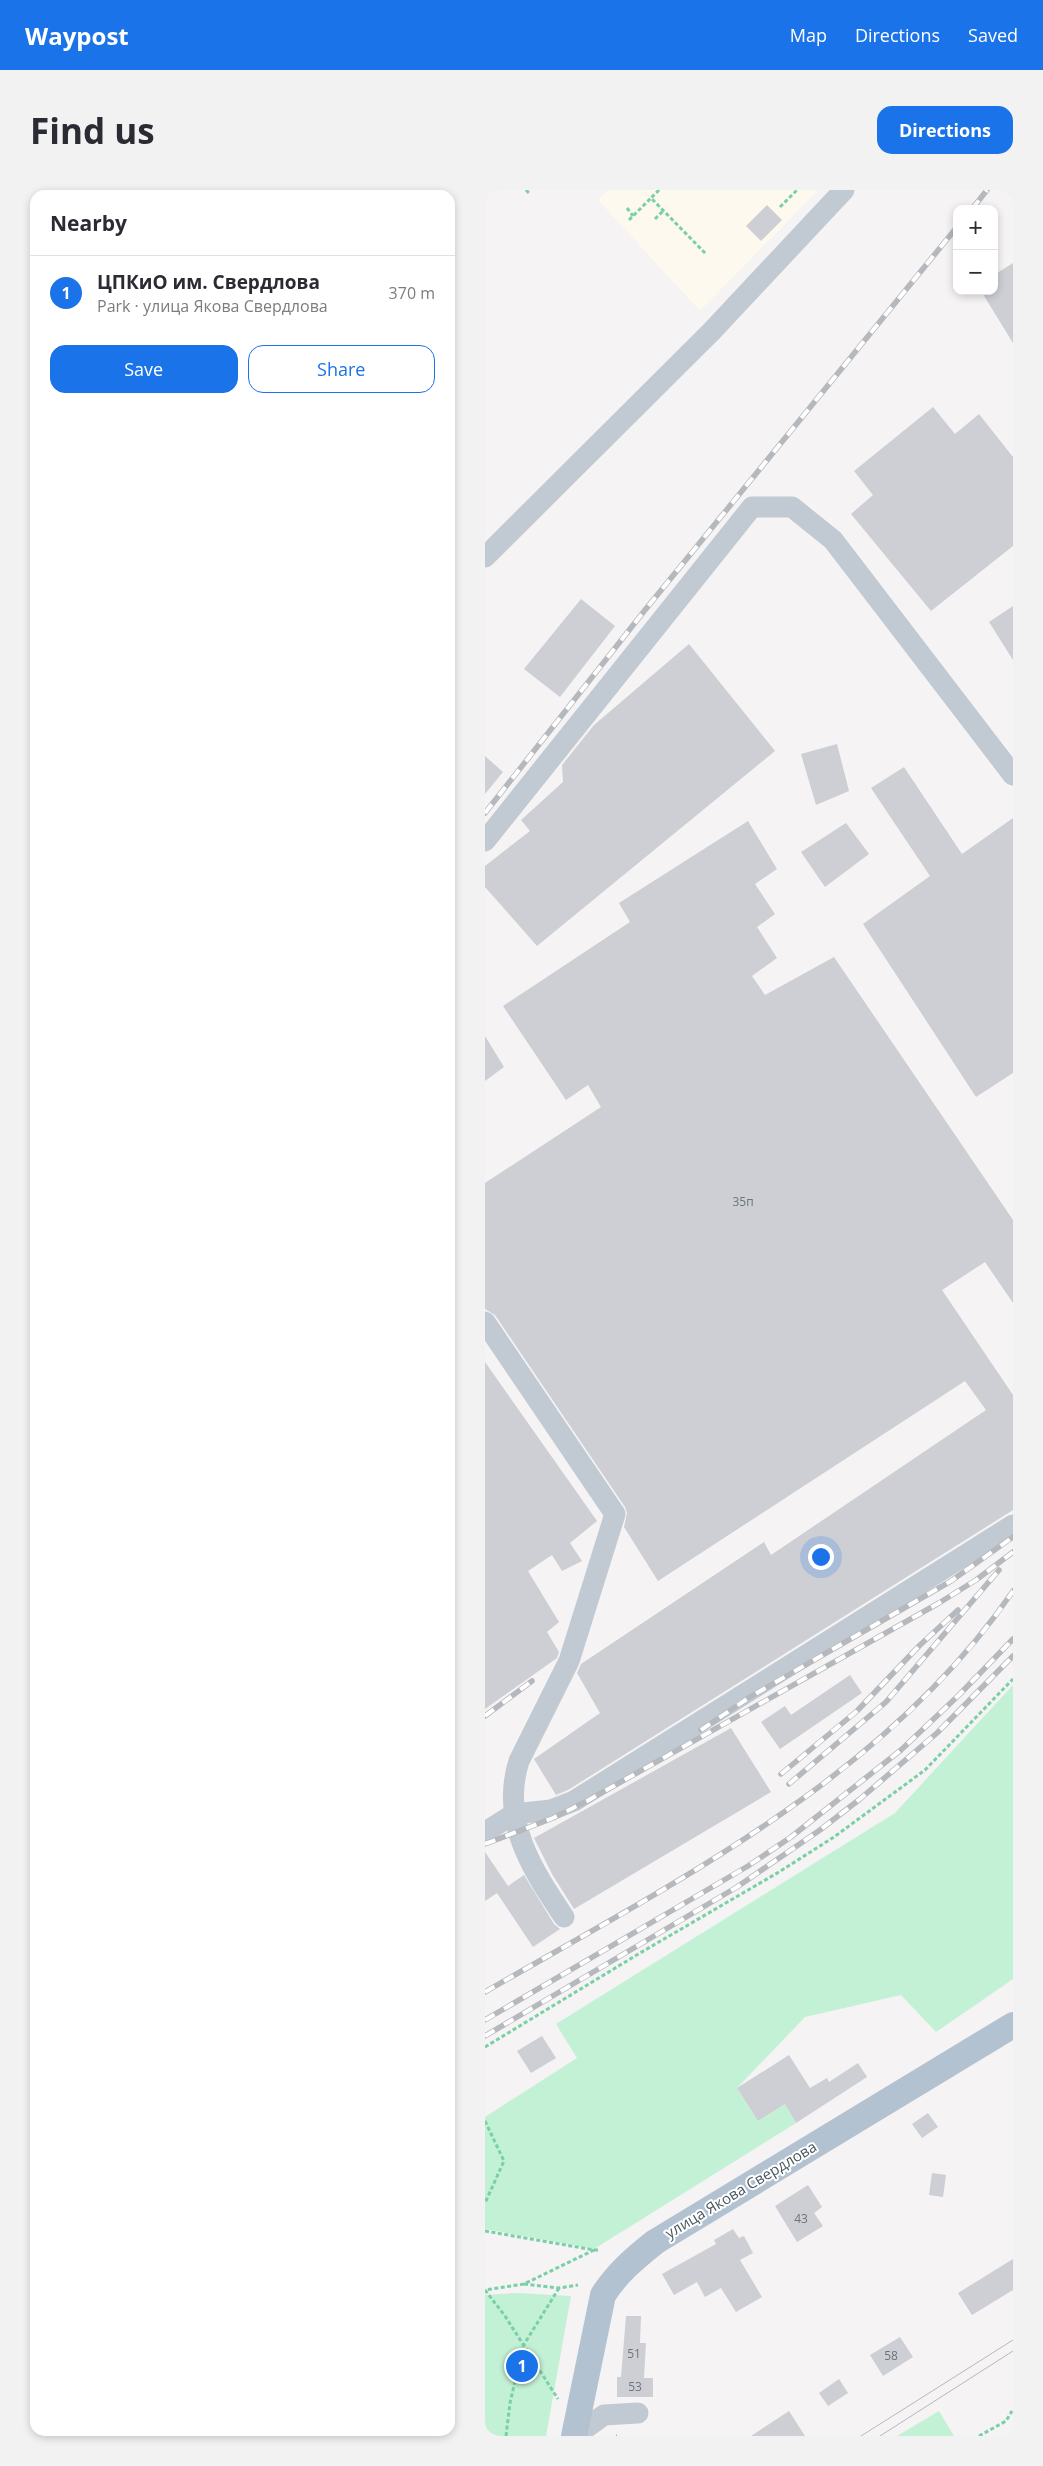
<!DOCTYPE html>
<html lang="en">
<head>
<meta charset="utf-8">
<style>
  :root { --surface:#fff; --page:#f2f2f3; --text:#2b2b33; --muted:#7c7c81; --line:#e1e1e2; --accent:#1a73e8 }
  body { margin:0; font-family:"Open Sans",sans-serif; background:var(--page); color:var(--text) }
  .controls { position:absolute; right:15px; top:15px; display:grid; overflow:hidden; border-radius:10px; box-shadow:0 2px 8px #0003 }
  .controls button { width:45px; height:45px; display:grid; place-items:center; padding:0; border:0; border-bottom:1px solid var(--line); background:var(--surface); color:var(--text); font:25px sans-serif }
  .you { position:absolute; left:335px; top:1366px; width:18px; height:18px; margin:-12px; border:4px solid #fff; border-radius:50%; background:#1a73e8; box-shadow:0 0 0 8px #1a73e833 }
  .badge { display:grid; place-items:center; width:32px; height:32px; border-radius:50%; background:var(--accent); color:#fff; font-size:16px; font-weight:700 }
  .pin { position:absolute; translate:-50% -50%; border:2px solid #fff; box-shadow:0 1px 5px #0006 }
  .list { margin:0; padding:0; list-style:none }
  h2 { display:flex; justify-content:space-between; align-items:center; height:65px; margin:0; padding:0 20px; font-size:21px }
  h2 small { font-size:16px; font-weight:400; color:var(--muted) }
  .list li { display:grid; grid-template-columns:32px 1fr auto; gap:15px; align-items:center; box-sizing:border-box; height:75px; padding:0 20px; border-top:1px solid var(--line) }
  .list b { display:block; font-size:19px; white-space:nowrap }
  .list p { margin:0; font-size:16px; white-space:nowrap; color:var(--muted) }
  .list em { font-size:16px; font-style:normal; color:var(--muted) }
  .actions { display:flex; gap:10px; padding:15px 20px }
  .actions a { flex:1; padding:11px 0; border:1px solid var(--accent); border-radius:15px; text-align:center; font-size:18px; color:var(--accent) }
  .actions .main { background:var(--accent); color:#fff }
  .map { position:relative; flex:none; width:528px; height:2246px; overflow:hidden; border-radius:15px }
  header { display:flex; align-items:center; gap:30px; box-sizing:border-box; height:70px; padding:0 25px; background:var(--accent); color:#fff }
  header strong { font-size:24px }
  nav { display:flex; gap:28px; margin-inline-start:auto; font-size:18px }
  .intro { display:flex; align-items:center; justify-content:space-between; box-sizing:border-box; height:120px; padding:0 30px }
  h1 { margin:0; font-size:35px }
  .button { padding:12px 22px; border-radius:15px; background:var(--accent); color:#fff; font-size:18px; font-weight:700 }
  main { display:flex; gap:30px; padding:0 30px }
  aside { flex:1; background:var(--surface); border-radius:15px; box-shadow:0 2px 8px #0003 }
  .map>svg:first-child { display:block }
  .commercial { fill:#fdf9ef }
  .green { fill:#c3f1d5 }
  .building { fill:#cdcfd5 }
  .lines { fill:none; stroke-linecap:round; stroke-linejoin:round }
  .path { stroke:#7ad0a6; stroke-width:3; stroke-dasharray:4 2.5; stroke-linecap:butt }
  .minor { stroke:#c1cad2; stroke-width:21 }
  .major { stroke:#b3c2d1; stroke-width:26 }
  .tram { stroke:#b5b8bd; stroke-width:1 }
  .rail-casing { stroke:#b5b8bd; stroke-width:5.5 }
  .rail { stroke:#fff; stroke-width:4; stroke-dasharray:11; stroke-linecap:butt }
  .labels { text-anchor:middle; stroke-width:4; stroke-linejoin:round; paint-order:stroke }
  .number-label { font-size:12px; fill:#6b747e }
  .street-label { font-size:15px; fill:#4a5661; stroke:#fff }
</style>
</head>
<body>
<header>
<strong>Waypost</strong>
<nav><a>Map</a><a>Directions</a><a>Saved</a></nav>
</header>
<div class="intro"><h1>Find us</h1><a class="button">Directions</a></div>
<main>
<aside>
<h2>Nearby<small></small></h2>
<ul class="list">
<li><span class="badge">1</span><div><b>ЦПКиО им. Свердлова</b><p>Park · улица Якова Свердлова</p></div><em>370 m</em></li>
</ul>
<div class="actions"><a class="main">Save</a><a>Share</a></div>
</aside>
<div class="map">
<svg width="528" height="2246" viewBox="0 0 528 2246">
  <rect width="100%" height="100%" fill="#f5f3f3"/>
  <!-- commercial -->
  <polygon class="commercial" points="123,0 333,0 215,121 113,10"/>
  <!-- green -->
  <g class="green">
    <polygon points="528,1495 528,1789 451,1842 416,1805 320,1827 252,1898 273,1931 300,1914 311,1933 109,2059 0,2039 0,1927 92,1868 71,1834 410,1623"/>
    <polygon points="33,2103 86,2106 61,2246 0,2246 0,2105"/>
    <polygon points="454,2221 469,2246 412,2246"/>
  </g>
  <!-- building -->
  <g class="building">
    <polygon points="282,15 297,30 276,51 261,36"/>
    <polygon points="528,73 528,153 496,101 509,101 509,85"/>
    <polygon points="448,217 470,244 494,224 528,267 528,356 446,421 366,324 388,305 369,281"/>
    <polygon points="96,409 130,436 75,507 39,479"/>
    <polygon points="528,416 528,470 504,432"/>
    <polygon points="204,454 290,561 52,756 0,697 0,676 45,641 36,630 78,592 77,575 109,535"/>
    <polygon points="352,554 364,601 331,615 316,564"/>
    <polygon points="0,566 18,582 0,604"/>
    <polygon points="419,577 477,664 528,628 528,883 491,907 378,734 445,686 386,598"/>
    <polygon points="263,631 292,679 270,694 290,724 272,737 292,768 267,786 280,805 349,767 528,1030 528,1113 500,1072 457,1100 528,1205 528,1320 83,1600 71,1605 49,1569 115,1523 92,1483 96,1474 279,1352 286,1365 501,1220 480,1191 173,1391 139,1337 142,1323 140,1317 10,1125 0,1119 0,993 116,917 103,895 81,910 18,816 145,732 134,713"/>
    <polygon points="361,633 384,664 340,697 316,662"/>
    <polygon points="0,846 19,877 0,891"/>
    <polygon points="0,1172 112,1331 85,1353 97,1371 77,1381 67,1365 43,1381 74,1432 62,1442 74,1462 72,1468 0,1519"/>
    <polygon points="365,1485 377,1503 295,1559 276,1532 300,1516 306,1525"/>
    <polygon points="246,1538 286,1602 89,1719 67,1684 49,1648"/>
    <polygon points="0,1662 23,1696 39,1685 69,1734 75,1739 48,1757 12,1703 0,1711"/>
    <polygon points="57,1846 71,1868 46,1883 32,1861"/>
    <polygon points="304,1865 325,1898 342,1888 344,1892 373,1873 382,1887 311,1933 300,1914 273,1931 252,1898"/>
    <polygon points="443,1923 453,1937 437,1948 427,1934"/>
    <polygon points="447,1983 461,1985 458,2007 444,2005"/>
    <polygon points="323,1995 337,2017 329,2023 338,2036 312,2052 290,2016"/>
    <polygon points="248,2039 254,2048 259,2046 268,2063 255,2070 277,2107 251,2122 236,2098 220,2107 212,2092 189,2105 177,2084 231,2054 229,2050"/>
    <polygon points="528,2069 528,2100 487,2125 473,2103"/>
    <polygon points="141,2126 156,2126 155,2153 161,2153 159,2188 168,2188 168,2207 132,2207 132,2187 136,2187"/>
    <polygon points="415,2147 428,2167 398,2186 385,2165"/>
    <polygon points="354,2189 363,2203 343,2216 334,2203"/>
    <polygon points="304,2221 320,2246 266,2246"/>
  </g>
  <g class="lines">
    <!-- path -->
    <g class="path">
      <polyline points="41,0 45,4"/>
      <polyline points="174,0 166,8 221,64"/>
      <polyline points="295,17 312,0"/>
      <polyline points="142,18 148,26"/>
      <polyline points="170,29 179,20"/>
      <polyline points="144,30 166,8"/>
      <polyline points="0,1857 155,1763 294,1682 349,1647 440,1580 528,1489"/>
      <polyline points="0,1931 19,1971 0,2013"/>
      <polyline points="0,2041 109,2060 39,2094 0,2100"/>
      <polyline points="109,2060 115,2060"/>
      <polyline points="39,2094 74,2098 93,2095"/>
      <polyline points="0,2100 20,2126 73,2209"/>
      <polyline points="21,2246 25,2213 38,2156 74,2098"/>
      <polyline points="131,2246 132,2246"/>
      <polyline points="494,2246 521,2231 527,2221"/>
    </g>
    <!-- minor -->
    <g class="minor">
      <polyline points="0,367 227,141 359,0"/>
      <polyline points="0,651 267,317 307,317 348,350 528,585"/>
      <path d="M0,1132L130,1324L84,1471L34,1571C15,1631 47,1679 79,1727"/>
      <polyline points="0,1642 29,1624 66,1620 89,1611 528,1335"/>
      <polyline points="90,2246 119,2225 153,2223"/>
    </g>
    <!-- major -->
    <path class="major" d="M89,2246L118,2105C132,2083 150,2068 170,2052L528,1835"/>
    <!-- tram -->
    <g class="tram">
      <polyline points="376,2246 528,2150"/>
      <polyline points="395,2246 528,2161"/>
    </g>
    <defs>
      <g id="rail">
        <polyline points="487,19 502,0"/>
        <polyline points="0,623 160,420 472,37"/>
        <polyline points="0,1526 47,1491"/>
        <polyline points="216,1540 265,1507 466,1391 528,1347"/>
        <polyline points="296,1584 372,1521 434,1456 473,1420"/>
        <polyline points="304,1594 401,1512 514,1380"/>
        <polyline points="0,1654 68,1628 102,1611 454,1413 491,1390 528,1362"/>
        <path d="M0,1802C189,1693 402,1586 528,1401"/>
        <polyline points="0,1830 263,1676 306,1647 416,1560 474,1505 528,1449"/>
        <polyline points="0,1846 252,1697 335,1640 375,1609 452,1543 528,1466"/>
      </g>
    </defs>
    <!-- rail casing -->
    <use href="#rail" class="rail-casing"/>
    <!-- rail -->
    <use href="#rail" class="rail"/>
  </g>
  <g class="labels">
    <!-- number labels -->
    <g class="number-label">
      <text x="258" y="1016">35п</text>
      <text x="316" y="2033">43</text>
      <text x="149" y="2168">51</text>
      <text x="406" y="2170">58</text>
      <text x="150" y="2201">53</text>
    </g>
    <!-- street labels -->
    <g class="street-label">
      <text transform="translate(256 2000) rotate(-31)" y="5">улица Якова Свердлова</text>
    </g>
  </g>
</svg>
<div class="controls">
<button>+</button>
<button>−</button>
</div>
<div class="you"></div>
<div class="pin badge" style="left:37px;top:2176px">1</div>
</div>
</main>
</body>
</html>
